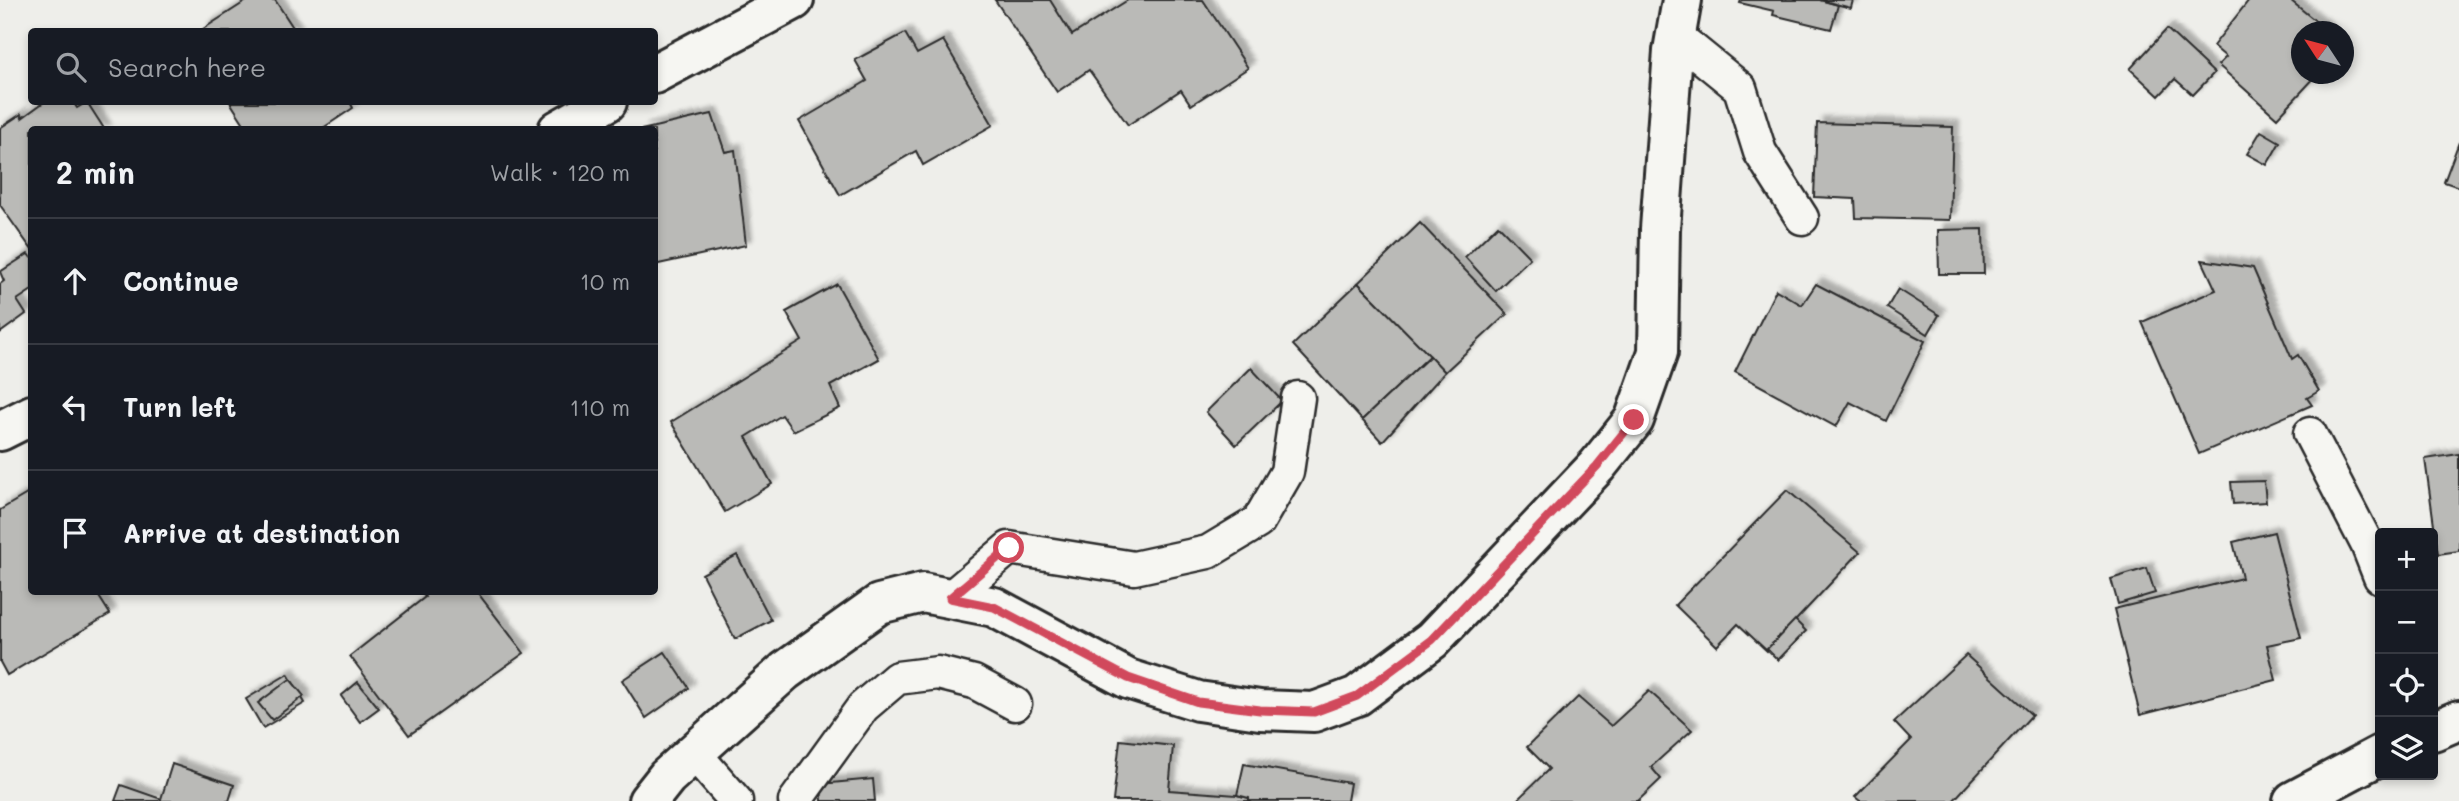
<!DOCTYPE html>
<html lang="en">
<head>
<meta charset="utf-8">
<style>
  :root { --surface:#171b24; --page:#242831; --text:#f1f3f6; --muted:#9ea1a6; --line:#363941 }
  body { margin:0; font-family:Mali,sans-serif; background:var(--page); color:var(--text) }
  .controls { position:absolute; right:21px; bottom:21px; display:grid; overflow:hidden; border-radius:7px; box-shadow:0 4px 10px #0003 }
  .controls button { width:63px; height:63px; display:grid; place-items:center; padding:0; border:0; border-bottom:2px solid var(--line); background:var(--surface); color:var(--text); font:35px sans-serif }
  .compass { position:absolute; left:2291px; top:21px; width:63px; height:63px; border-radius:50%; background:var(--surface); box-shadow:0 4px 10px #0003; rotate:306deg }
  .stop { position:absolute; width:21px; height:21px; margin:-16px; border:5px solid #d1495b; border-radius:50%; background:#fff }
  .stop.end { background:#d1495b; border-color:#fff; box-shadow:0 2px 7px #0008 }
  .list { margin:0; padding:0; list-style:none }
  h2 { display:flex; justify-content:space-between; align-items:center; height:91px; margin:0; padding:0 28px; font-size:30px }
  h2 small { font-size:23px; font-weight:400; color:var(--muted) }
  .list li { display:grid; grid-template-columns:46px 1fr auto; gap:21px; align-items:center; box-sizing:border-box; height:126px; padding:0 28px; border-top:2px solid var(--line) }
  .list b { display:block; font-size:26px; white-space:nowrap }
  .list em { font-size:23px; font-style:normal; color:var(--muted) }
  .icon { flex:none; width:38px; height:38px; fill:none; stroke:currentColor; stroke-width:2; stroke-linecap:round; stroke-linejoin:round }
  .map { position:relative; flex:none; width:2459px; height:801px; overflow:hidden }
  .search { position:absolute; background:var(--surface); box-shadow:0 4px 10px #0003; left:28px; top:28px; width:630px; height:77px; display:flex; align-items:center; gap:18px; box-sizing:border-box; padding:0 24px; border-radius:7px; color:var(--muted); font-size:26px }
  .panel { position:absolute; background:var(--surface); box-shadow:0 4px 10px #0003; left:28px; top:126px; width:630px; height:469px; border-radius:7px }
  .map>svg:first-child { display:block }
  .building { fill:#babab7; stroke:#2b2b2b; stroke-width:2; filter:url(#shadow) }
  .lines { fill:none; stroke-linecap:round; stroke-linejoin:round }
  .lane-casing { stroke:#2b2b2b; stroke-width:37 }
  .street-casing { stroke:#2b2b2b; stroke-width:44 }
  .lane { stroke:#f6f6f2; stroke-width:32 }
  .street { stroke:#f6f6f2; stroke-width:38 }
  .route { stroke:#d1495b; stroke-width:9 }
</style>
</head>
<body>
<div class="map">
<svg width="2459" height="801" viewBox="0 0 2459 801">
  <defs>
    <filter id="shadow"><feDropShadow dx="6" dy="-6" stdDeviation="2" flood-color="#0004"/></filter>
  </defs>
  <rect width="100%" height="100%" fill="#eeeeea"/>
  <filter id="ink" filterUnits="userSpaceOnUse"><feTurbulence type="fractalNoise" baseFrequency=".0143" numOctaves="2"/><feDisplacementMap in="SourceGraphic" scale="14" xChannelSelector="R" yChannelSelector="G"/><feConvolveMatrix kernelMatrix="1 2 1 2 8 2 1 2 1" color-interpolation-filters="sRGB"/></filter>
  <g filter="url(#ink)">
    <!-- building -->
    <g class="building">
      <polygon points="248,0 275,0 296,32 205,32 203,29"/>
      <polygon points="995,0 1050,0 1072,35 1128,0 1203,0 1248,68 1191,105 1181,90 1128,125 1089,70 1057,92"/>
      <polygon points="1741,0 1820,0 1838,5 1831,29 1773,15 1774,11 1740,3"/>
      <polygon points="1820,0 1853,0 1851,8"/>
      <polygon points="2249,0 2290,0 2329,32 2302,32 2302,74 2318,74 2277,118 2218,65 2226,57 2213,46"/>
      <polygon points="2167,29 2214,73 2193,95 2175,79 2159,96 2130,69"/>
      <polygon points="905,33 917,54 943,40 993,125 923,165 916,151 840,195 799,121 867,81 855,60"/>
      <polygon points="44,102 73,102 77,108 87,102 105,130 32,130 32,250 0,205 0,128 21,114 22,118"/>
      <polygon points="230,102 350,102 353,108 320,130 248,130"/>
      <polygon points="712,114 725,152 735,150 746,245 654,265 654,130 641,130"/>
      <polygon points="1817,123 1953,127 1950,220 1856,218 1855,199 1814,197"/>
      <polygon points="2261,131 2280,142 2267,165 2247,154"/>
      <polygon points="2459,142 2459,187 2444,182"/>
      <polygon points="1420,223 1507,314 1445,372 1358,283"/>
      <polygon points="1498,225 1530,258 1496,291 1465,257"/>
      <polygon points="1983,229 1984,274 1939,274 1938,230"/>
      <polygon points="28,254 32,259 32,290 17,300 26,314 0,333 0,284 4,281 0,272"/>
      <polygon points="2202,260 2253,268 2292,359 2298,355 2319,391 2307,398 2312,405 2199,454 2142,322 2216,290"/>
      <polygon points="1358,283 1430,356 1362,420 1293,345"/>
      <polygon points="837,284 879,359 830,386 840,408 793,431 782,415 746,437 772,484 725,512 671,422 802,341 786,312"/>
      <polygon points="1816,284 1925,341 1886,421 1850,402 1836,427 1735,372 1776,290 1802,305"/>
      <polygon points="1898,289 1939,315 1928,334 1887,308"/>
      <polygon points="1430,356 1445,372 1382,442 1362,420"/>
      <polygon points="1251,368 1282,401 1236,445 1206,412"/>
      <polygon points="2459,454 2459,551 2438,554 2425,459"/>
      <polygon points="2264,481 2266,502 2233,504 2231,482"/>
      <polygon points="1787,490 1860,552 1767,651 1738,624 1717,646 1675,605"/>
      <polygon points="32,491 32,592 96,592 110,614 7,675 0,662 0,510"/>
      <polygon points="2274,532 2301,638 2267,645 2276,680 2140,715 2114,609 2242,578 2233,542"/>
      <polygon points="737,555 771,620 735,639 702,574"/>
      <polygon points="2147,568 2155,593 2118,604 2111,579"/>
      <polygon points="421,592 477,592 524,653 409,735 350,656 425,597"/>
      <polygon points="1795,620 1806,631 1778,660 1767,649"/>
      <polygon points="665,652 689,688 646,718 622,680"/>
      <polygon points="1966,655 2032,715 1953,801 1860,801 1855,797 1911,740 1894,722"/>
      <polygon points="288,674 305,703 263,728 246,699"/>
      <polygon points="290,679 304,696 272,720 258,703"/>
      <polygon points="358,682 379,708 360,722 341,696"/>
      <polygon points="1649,691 1692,730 1651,767 1661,779 1638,801 1522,801 1519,798 1549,769 1527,747 1578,697 1611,726"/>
      <polygon points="1120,740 1173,746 1169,790 1237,795 1249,798 1249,801 1113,801"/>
      <polygon points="172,764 234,785 229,801 115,801 121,785 161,799"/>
      <polygon points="1244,764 1350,783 1347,801 1249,801 1249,798 1237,795"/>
      <polygon points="873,779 875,801 822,801 821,784"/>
    </g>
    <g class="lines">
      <defs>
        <g id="lane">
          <polyline points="1676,36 1740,88 1760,152 1802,218"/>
          <polyline points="2310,434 2367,544 2380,577"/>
          <polyline points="950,598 1009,548 1134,568 1208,552 1258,522 1287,472 1298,398"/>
          <polyline points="694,753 736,801"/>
          <polyline points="795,801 863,707 897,678 938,673 974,682 1015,704"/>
        </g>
        <g id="street">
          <polyline points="654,74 794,0"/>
          <polyline points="558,130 607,102"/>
          <polyline points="0,431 32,415"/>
          <polyline points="2433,731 2459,720"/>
          <polyline points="648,801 667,777 785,671 879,604 923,593 994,607 1128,679 1198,701 1260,710 1314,712 1357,696 1432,640 1597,466 1634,420 1658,352 1660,229 1673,51 1682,0"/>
          <polyline points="2293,801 2380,755"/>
        </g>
      </defs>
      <!-- lane casing -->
      <use href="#lane" class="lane-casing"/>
      <!-- street casing -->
      <use href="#street" class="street-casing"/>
      <!-- lane -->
      <use href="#lane" class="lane"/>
      <!-- street -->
      <use href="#street" class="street"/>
    </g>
  </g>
  <g class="lines" filter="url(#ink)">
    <!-- route -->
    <polyline class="route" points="1009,548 950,598 994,607 1128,678 1198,702 1260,710 1314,712 1357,696 1432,640 1597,466 1634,420"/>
  </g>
</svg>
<div class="controls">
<button>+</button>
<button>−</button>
<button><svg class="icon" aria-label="locate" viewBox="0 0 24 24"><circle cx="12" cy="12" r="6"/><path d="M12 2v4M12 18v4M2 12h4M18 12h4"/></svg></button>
<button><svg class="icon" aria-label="layers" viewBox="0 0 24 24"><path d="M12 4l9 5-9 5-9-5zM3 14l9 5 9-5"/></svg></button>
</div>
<svg class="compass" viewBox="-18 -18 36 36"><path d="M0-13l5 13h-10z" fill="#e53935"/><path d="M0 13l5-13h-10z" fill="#9ea1a6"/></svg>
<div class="stop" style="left:1009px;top:548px"></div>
<div class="stop end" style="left:1634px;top:420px"></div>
<div class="search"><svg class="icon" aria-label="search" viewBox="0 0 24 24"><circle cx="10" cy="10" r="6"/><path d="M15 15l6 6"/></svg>Search here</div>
<section class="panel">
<h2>2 min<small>Walk · 120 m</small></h2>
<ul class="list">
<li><svg class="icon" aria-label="ahead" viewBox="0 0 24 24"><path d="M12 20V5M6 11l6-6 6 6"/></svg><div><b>Continue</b></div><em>10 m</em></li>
<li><svg class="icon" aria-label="left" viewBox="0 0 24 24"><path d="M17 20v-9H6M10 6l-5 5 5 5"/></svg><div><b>Turn left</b></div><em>110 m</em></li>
<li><svg class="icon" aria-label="arrive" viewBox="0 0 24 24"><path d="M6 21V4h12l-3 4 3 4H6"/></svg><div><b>Arrive at destination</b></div></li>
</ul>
</section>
</div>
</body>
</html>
